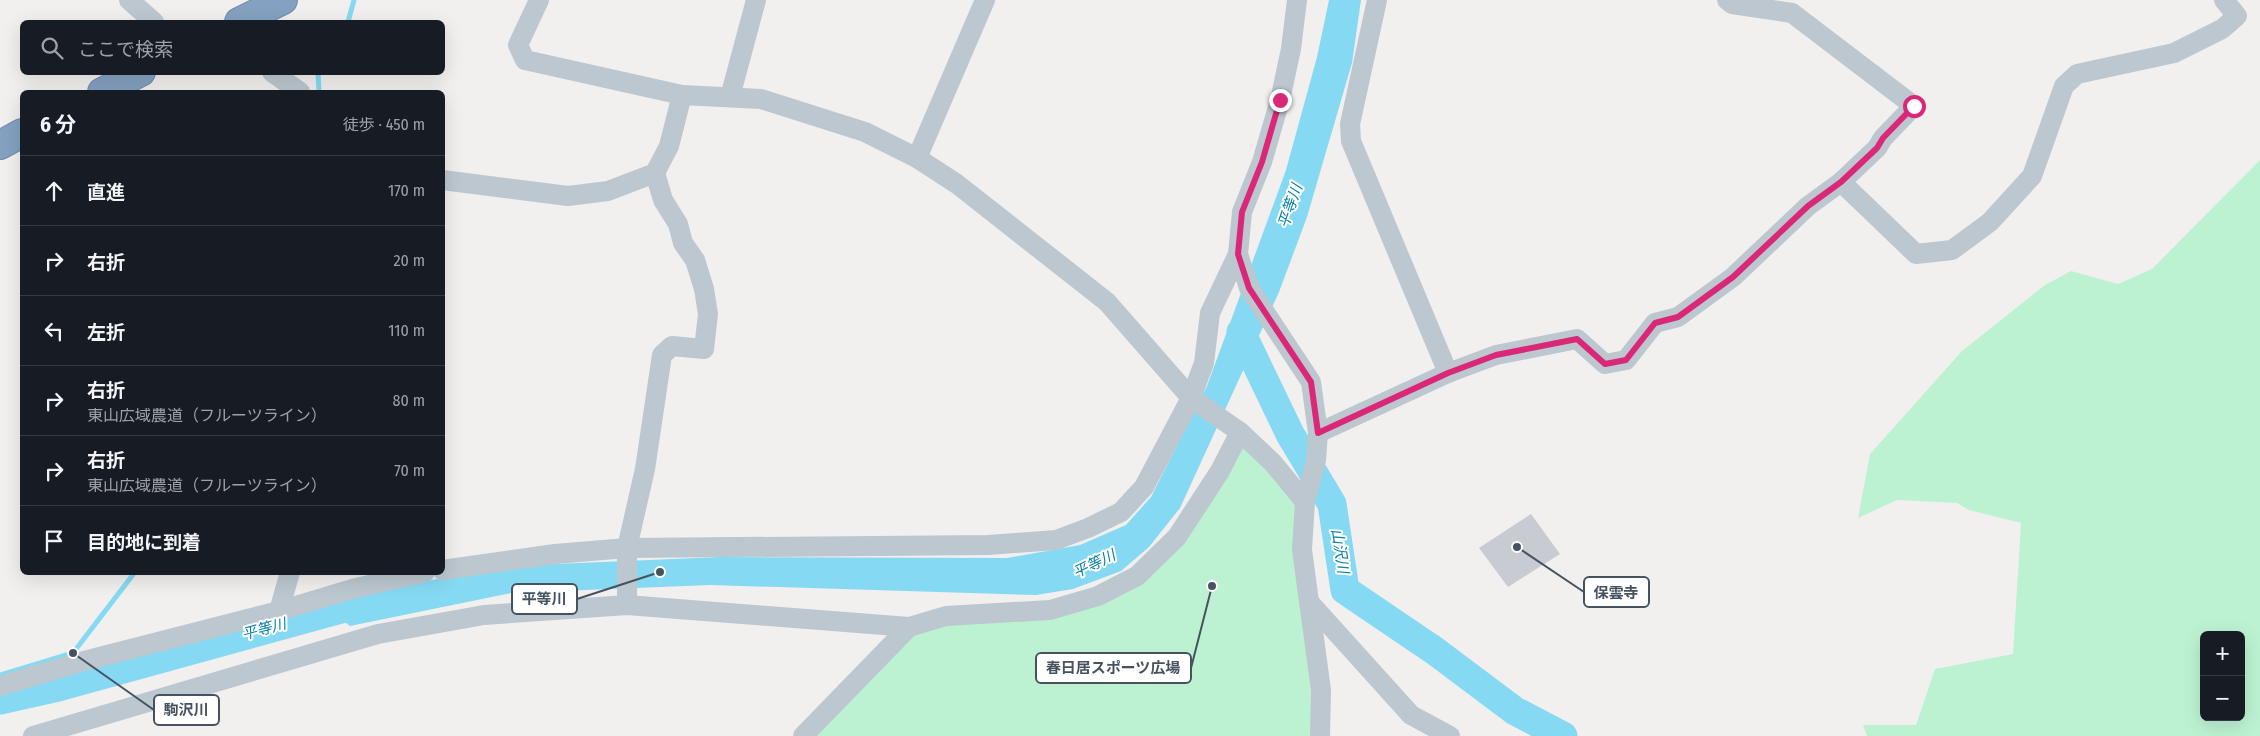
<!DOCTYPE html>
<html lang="ja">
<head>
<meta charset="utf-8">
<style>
  :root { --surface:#171b24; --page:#20242c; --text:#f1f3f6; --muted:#9ea1a6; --line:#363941 }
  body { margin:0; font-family:"Fira Sans Condensed","Noto Sans JP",sans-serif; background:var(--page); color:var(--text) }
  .controls { position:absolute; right:15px; bottom:15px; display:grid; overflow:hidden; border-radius:8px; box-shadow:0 5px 20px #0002 }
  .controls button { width:45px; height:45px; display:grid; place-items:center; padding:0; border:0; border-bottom:1px solid var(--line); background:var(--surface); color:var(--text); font:25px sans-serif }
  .stop { position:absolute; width:15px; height:15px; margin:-11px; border:4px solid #db2777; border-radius:50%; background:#fff }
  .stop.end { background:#db2777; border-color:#fff; box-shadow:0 1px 5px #0008 }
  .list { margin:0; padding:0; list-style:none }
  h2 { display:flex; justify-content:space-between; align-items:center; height:65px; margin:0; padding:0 20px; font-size:21px }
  h2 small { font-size:16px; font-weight:400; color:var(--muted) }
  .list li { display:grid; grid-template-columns:32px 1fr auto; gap:15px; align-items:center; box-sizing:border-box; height:70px; padding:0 20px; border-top:1px solid var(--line) }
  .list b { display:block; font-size:19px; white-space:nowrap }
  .list p { margin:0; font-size:16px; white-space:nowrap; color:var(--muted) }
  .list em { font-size:16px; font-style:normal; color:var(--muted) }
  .icon { flex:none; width:28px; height:28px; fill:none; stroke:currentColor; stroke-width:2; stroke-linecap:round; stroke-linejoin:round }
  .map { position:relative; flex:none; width:2260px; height:736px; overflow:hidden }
  .search { position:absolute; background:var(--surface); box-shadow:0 5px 20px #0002; left:20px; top:20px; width:425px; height:55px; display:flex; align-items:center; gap:12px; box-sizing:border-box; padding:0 18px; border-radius:8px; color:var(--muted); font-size:19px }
  .panel { position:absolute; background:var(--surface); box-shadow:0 5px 20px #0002; left:20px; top:90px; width:425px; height:485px; border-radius:8px }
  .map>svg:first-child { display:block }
  .green { fill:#bcf2d2; fill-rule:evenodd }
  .water { fill:#86d9f2 }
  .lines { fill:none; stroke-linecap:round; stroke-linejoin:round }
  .stream { stroke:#86d9f2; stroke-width:5 }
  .river { stroke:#86d9f2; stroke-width:29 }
  .building { fill:#c9cbd2 }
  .highway-casing { stroke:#6f8cad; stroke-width:30 }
  .minor { stroke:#bcc7cf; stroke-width:20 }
  .highway { stroke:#84a1c1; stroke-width:28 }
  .route { stroke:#db2777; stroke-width:6 }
  .labels { text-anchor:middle; stroke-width:4; stroke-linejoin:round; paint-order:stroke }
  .water-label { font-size:15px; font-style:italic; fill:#0480a4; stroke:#fff }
  .leader { fill:none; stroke:#46525e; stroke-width:2 }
  .callout-dot { fill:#46525e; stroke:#fff; stroke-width:2 }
  .callout { fill:#fff; stroke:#46525e; stroke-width:2 }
  .callout-label { font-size:15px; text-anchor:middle; font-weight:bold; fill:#46525e }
</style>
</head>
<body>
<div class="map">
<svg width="2260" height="736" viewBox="0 0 2260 736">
  <rect width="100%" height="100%" fill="#f2efef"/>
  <!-- green -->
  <g class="green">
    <path d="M2260,160V736H1867L1863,725H1916L1935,669L2013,654L2021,523L1969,510L1957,503L1897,500L1858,518L1870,454L1962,351L2045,285L2071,271L2118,284L2152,269ZM2204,635H2241V717H2204Z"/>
    <polygon points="1240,432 1305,502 1320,736 803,736 909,627 1050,610 1137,576"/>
  </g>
  <!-- water -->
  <polygon class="water" points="1329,0 1361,0 1352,63 1307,217 1279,292 1180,508 1149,547 1121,571 1073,589 1036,595 710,585 511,593 350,626 318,601 507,566 720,557 1007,558 1080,545 1126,525 1151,497 1207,386 1286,170 1317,57"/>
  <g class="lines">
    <!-- stream -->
    <g class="stream">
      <polyline points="348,22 354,0"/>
      <polyline points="318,72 319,92"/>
      <polyline points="0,675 73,653 135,572"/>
    </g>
    <!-- river -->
    <g class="river">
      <polyline points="1241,332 1290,434 1332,504 1345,590 1435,651 1515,711 1563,736"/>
      <polyline points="0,700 58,687 370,601"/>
    </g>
  </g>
  <!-- building -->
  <polygon class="building" points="1531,514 1560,554 1508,587 1479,548"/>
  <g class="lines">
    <defs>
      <g id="highway">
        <polyline points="239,22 283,0"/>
        <polyline points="102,92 141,72"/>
        <polyline points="0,145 22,133"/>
      </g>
    </defs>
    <!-- highway casing -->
    <use href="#highway" class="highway-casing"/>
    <!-- minor -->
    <g class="minor">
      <polyline points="129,0 154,22"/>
      <polyline points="539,0 518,45 525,60 682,95 761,99 865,132 917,158 957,184 1107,302 1191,398 1240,432 1273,463 1305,502"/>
      <polyline points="1297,0 1291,49 1280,100 1262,162 1242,212 1238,254 1249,288 1311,382 1318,433 1316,460 1305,502 1302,550 1321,690 1320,736"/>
      <polyline points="1377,0 1350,124 1351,141 1448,373"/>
      <polyline points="272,72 300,92"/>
      <polyline points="730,97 756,0"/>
      <polyline points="917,158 985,0"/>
      <polyline points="442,180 568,196 608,191 655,173 669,146 682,95"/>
      <polyline points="1841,182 1916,254 1952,250 1990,222 2032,176 2064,86 2077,74 2174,53 2222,29 2237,16 2224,0"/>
      <polyline points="1318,433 1448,373 1496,355 1577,339 1605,364 1626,360 1655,323 1678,317 1733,277 1808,206 1841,182 1877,148 1883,138 1914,106 1792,13 1732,4 1727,0"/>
      <polyline points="442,570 555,554 627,548 988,545 1056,540 1088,528 1121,512 1144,487 1191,398 1204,363 1210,313 1238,254"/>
      <polyline points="1309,602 1411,715 1450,736"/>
      <polyline points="627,605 627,548 645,469 662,355 672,346 704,349 708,314 704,289 695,260 683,243 678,224 663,200 655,173"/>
      <polyline points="279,611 290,572"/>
      <polyline points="0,686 84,661 279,611 352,589 425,572"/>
      <polyline points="33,736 378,634 484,615 627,605 909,627"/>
      <polyline points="803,736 909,627 946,616 1050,610 1098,596 1137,576 1177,537 1220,471 1240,432"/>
    </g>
    <!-- highway -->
    <use href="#highway" class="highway"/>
  </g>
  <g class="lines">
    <!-- route -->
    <polyline class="route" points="1280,100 1262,162 1242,212 1238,254 1249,288 1311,382 1318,433 1448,373 1496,355 1577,339 1605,364 1626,360 1655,323 1678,317 1733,277 1808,206 1841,182 1877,148 1883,138 1914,106"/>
  </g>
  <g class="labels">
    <!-- water labels -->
    <g class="water-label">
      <text transform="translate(1290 206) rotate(-71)" y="5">平等川</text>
      <text transform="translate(1340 551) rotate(81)" y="5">山沢川</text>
      <text transform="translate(1094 564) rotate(-26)" y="5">平等川</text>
      <text transform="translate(264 629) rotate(-15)" y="5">平等川</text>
    </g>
  </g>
  <!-- callouts -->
  <path class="leader" d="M1517 547L1584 592M660 572L577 599M1212 586L1191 668M73 653L154 710"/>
  <g class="callout-dot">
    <circle cx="1517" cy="547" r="5"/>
    <circle cx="660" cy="572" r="5"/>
    <circle cx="1212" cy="586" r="5"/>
    <circle cx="73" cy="653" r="5"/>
  </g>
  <g class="callout">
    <rect x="1584" y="577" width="65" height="30" rx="5"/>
    <rect x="512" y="584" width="65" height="30" rx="5"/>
    <rect x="1036" y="653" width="155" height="30" rx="5"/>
    <rect x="154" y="695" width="65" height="30" rx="5"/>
  </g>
  <g class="callout-label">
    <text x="1616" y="598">保雲寺</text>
    <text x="544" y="604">平等川</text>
    <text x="1113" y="673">春日居スポーツ広場</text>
    <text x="186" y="715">駒沢川</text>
  </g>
</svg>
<div class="controls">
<button>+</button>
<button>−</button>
</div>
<div class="stop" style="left:1914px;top:106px"></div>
<div class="stop end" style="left:1280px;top:100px"></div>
<div class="search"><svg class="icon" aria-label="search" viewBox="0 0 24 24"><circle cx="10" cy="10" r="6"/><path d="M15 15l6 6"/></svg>ここで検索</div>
<section class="panel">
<h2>6 分<small>徒歩 · 450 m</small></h2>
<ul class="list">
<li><svg class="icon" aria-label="ahead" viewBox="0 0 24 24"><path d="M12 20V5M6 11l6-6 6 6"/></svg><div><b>直進</b></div><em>170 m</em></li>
<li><svg class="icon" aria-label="right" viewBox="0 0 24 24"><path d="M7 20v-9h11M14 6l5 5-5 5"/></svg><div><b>右折</b></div><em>20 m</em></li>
<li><svg class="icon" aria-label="left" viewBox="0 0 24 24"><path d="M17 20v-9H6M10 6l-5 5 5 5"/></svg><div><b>左折</b></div><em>110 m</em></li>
<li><svg class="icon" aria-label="right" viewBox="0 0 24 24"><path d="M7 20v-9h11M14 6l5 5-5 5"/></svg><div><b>右折</b><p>東山広域農道（フルーツライン）</p></div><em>80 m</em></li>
<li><svg class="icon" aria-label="right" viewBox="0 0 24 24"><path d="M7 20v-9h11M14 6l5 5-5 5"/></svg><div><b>右折</b><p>東山広域農道（フルーツライン）</p></div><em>70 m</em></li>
<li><svg class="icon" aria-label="arrive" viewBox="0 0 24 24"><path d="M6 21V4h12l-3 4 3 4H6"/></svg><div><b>目的地に到着</b></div></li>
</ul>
</section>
</div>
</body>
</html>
